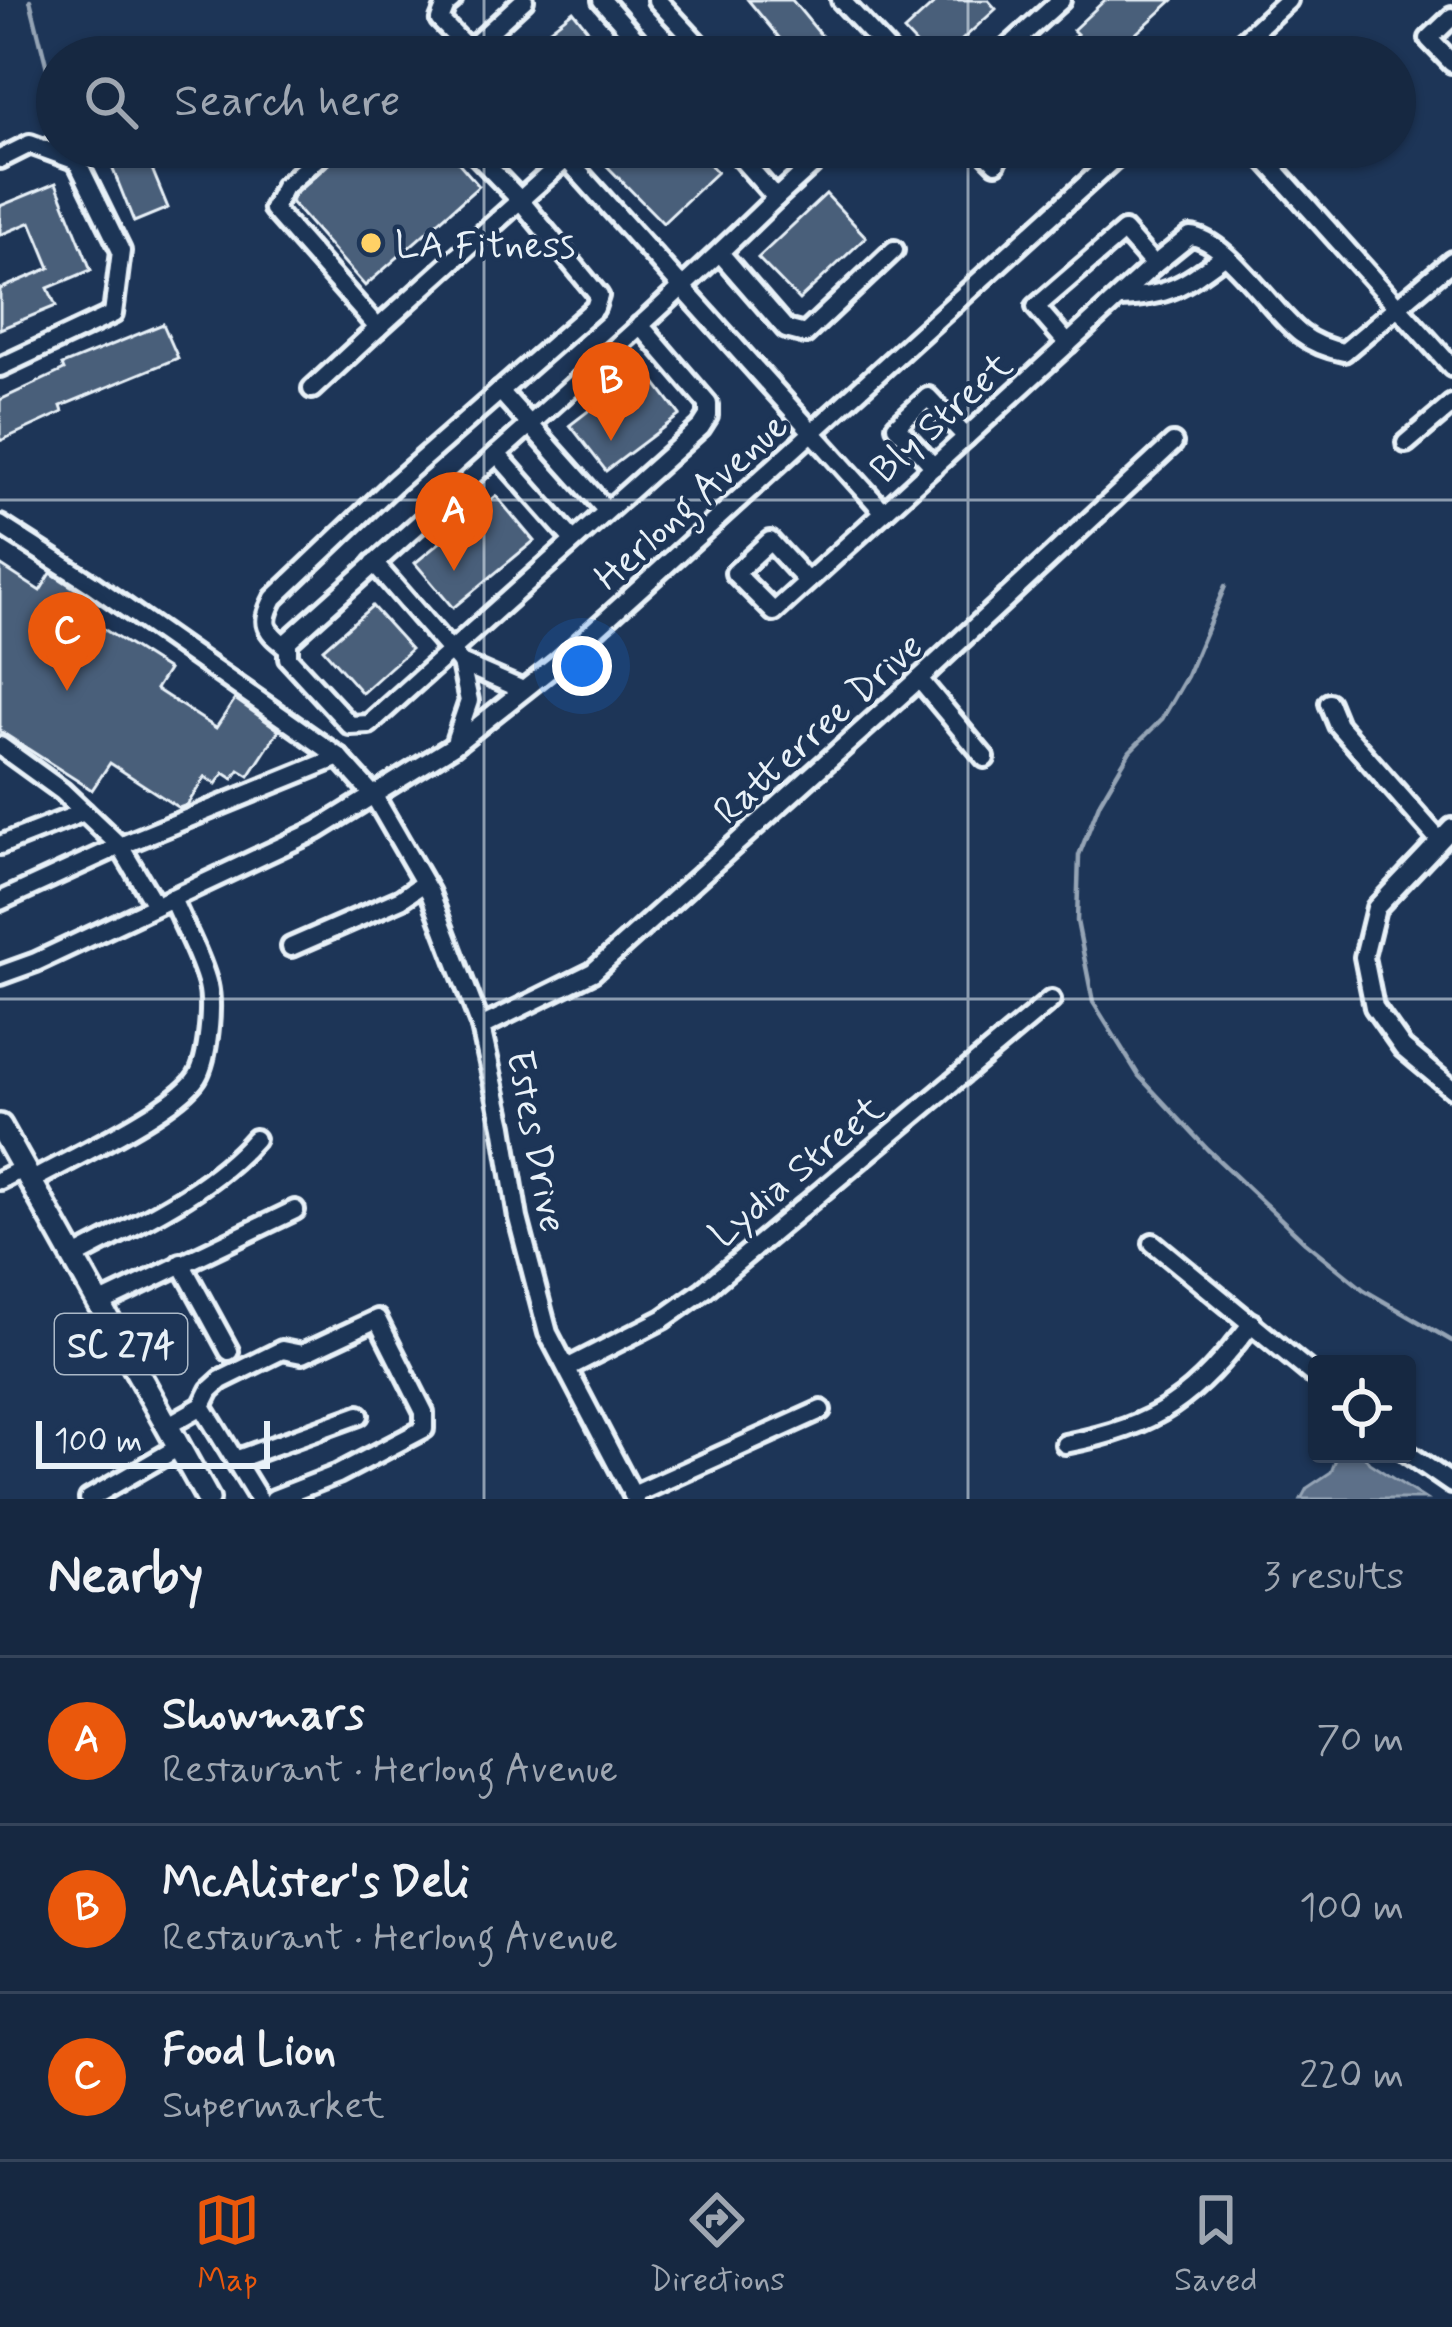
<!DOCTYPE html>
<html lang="en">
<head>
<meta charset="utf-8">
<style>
  :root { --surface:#162841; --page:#1f3048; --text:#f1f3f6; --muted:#9ea6b1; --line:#35445a; --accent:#ea580c }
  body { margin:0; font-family:Mynerve,sans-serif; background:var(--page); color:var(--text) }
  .controls { position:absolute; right:36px; bottom:36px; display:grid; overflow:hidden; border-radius:12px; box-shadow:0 3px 9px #0004 }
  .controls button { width:108px; height:108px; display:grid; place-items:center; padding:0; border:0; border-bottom:3px solid var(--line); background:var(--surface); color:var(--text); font:60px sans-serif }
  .scale { position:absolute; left:36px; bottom:30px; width:234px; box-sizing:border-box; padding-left:12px; border:6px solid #e8f1f8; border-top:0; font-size:33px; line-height:42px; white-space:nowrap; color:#e8f1f8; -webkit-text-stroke:9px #1d3557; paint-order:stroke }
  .you { position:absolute; left:582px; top:666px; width:42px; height:42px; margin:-30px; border:9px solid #fff; border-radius:50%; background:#1a73e8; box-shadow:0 0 0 18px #1a73e833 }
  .badge { display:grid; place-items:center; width:78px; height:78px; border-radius:50%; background:var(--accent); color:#fff; font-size:39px; font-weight:700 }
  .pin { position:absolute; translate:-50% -99px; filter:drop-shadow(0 3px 6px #0008) }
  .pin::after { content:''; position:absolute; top:63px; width:42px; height:36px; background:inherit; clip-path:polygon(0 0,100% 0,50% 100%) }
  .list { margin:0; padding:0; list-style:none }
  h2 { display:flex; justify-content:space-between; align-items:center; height:156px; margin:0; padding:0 48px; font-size:51px }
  h2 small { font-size:39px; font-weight:400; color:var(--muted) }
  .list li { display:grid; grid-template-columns:78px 1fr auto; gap:36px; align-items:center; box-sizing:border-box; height:168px; padding:0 48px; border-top:3px solid var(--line) }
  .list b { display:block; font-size:45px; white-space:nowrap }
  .list p { margin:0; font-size:39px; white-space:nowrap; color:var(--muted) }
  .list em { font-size:39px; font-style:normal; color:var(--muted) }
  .icon { flex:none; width:66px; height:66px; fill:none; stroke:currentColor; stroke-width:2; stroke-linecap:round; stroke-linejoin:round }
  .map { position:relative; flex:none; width:1452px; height:1499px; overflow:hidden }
  .search { position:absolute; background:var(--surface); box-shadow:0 3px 9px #0004; left:36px; right:36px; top:36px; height:132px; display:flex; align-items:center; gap:30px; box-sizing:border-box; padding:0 42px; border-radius:66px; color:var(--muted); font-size:45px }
  .sheet { height:660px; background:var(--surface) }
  nav { display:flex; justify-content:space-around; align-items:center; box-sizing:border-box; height:168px; border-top:3px solid var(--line); background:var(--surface); font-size:33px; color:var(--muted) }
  nav a { display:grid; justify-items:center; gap:6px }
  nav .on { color:var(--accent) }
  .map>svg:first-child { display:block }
  .water { fill:#5d7089; stroke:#95a4b5; stroke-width:3 }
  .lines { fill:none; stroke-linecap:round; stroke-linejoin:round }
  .stream { stroke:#95a4b5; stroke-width:4.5 }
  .building { fill:#495e7a; stroke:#e8f1f8; stroke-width:3 }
  .minor-casing { stroke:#e8f1f8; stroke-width:26 }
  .major-casing { stroke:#e8f1f8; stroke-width:30 }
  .minor { stroke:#1d3557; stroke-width:16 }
  .major { stroke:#1d3557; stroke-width:21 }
  .grid { fill:none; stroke:#e8f1f8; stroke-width:3; stroke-opacity:0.55 }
  .poi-dot { fill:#ffd166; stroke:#1d3557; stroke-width:4.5 }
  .labels { text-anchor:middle; stroke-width:9; stroke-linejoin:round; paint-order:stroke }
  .shield { fill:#1d3557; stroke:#abb9c8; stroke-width:3 }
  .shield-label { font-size:36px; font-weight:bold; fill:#e8f1f8 }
  .poi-label { font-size:39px; fill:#e8f1f8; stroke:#1d3557; text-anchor:start }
  .street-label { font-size:39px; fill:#e8f1f8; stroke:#1d3557 }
</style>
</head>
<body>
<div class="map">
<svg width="1452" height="1499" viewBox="0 0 1452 1499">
  <rect width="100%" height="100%" fill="#1d3557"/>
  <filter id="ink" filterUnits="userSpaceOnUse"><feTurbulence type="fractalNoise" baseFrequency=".00833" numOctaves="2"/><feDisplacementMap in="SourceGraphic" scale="24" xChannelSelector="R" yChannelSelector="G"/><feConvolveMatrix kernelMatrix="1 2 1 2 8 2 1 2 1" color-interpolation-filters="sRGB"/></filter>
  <g filter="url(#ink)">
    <!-- water -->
    <polygon class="water" points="1338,1454 1363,1454 1369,1463 1425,1499 1301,1499 1307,1488 1331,1472"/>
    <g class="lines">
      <!-- stream -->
      <g class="stream">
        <polyline points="30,0 57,108"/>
        <polyline points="1225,586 1187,676 1162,719 1130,751 1100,802 1079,855 1077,921 1093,1002 1139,1076 1207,1149 1305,1242 1364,1290 1452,1341"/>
      </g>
    </g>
    <!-- building -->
    <g class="building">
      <polygon points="748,0 792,0 839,57 795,57"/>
      <polygon points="938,0 988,0 996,9 943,57 928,57 904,31"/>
      <polygon points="1105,0 1173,0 1110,57 1049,57 1077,34 1073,30"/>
      <polygon points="573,11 609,57 514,57"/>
      <polygon points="104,147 143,147 168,208 134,222"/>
      <polygon points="348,147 445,147 479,186 365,286 291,202 294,195"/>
      <polygon points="625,147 693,147 717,172 663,223 606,165"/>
      <polygon points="56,183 91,270 48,288 56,306 0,329 0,289 50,268 31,222 0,235 0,206"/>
      <polygon points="826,194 866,237 799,300 758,258"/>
      <polygon points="163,324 178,358 61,406 63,412 0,441 0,400 64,370 62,365"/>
      <polygon points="644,368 680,415 606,471 570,425"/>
      <polygon points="496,496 534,541 453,608 415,563"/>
      <polygon points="0,565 40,591 51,573 82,593 72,609 168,670 156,689 216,728 235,699 279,730 249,776 239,770 233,779 224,773 216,784 205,777 187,805 179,808 110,763 92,790 0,731"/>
      <polygon points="372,606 411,649 362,693 323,649"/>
    </g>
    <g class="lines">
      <defs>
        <g id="minor">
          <polyline points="452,0 446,5 440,20 476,57"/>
          <polyline points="602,0 652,57"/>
          <polyline points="657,0 710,57"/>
          <polyline points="841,0 894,57"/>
          <polyline points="1452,17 1429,39 1452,63"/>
          <polyline points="469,50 524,0"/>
          <polyline points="998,57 1061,0"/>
          <polyline points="1226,57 1288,0"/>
          <path d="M556,147L884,512L1154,265L1190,236C1225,238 1272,312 1301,334C1314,344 1328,349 1344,352L1452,261"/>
          <polyline points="980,147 996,163"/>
          <polyline points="1254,147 1452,367"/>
          <polyline points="0,159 30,144 77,161 121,251 113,314 0,367"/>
          <polyline points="776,198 811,166 794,147"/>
          <polyline points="720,253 786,329 805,334 894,250"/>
          <path d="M1120,298C1171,296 1184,285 1224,256"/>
          <path d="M640,325L708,404V416L701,427L369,724L350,725L288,658V641L497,454C591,370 686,286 776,198L731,147"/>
          <polyline points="378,328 579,147"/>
          <polyline points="1068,344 1036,307 1124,231 1154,265"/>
          <polyline points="312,389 378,328 273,209 284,187 330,147"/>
          <polyline points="500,391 606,510"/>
          <polyline points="1406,443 1452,404"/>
          <polyline points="497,454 573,540"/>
          <polyline points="934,467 896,426 928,397 966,437"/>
          <polyline points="0,525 92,584 339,757 374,796 430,893 481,1027 503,1126 518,1218 548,1333 635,1499"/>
          <polyline points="374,563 461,663 523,690"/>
          <polyline points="807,581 770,541 735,573 774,612 884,512"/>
          <path d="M288,648C265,630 260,625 274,598L395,483L595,308L599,296L520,200L469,147"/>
          <polyline points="919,679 985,758"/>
          <polyline points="1329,703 1338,725 1439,840"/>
          <polyline points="456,739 469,701 461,663"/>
          <polyline points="0,746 62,791 120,846 155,905"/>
          <polyline points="1452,828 1376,908 1364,957 1374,1007 1403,1048 1452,1089"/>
          <polyline points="0,845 84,812"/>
          <polyline points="0,901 120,846 339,757"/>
          <polyline points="291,947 401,899 424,883"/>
          <polyline points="0,975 36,962 317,830 453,746 559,662 1127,147"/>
          <polyline points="481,1027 593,972 919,679 1173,443"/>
          <polyline points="0,1180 24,1168"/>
          <path d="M31,1181C68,1160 176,1110 197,1077C208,1059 213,1006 208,985C201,956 183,926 172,898"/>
          <polyline points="1153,1243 1317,1378"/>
          <path d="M73,1258C136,1224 208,1193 255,1139"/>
          <polyline points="181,1263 229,1351"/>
          <polyline points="99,1304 295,1210"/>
          <polyline points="567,1368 663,1319 704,1290 1051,1000"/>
          <polyline points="202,1406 259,1499"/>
          <polyline points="167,1426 202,1406 210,1390 221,1380 282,1350 302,1354 377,1319 424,1412 424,1429 338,1474 274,1499"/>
          <path d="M1065,1444C1159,1426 1194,1398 1252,1323"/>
          <polyline points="1407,1453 1452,1484"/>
          <polyline points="235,1460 359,1415"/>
          <polyline points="633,1495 821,1410"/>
          <polyline points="89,1499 179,1447"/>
        </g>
        <polyline id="major" points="0,1126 208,1499"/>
      </defs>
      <!-- minor casing -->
      <use href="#minor" class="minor-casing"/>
      <!-- major casing -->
      <use href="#major" class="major-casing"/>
      <!-- minor -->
      <use href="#minor" class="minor"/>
      <!-- major -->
      <use href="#major" class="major"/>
    </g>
  </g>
  <!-- grid -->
  <path class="grid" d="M484,0V57M968,0V57M484,147V1499M968,147V1499M0,500H1452M0,999H1452"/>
  <!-- markers -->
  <circle class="poi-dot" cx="371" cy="243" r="12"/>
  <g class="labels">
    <!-- shield labels -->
    <rect class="shield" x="55" y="1314" width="132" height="60" rx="9"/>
    <g class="shield-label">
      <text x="121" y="1357">SC 274</text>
    </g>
    <!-- poi labels -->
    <g class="poi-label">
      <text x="395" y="257">LA Fitness</text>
    </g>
    <!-- street labels -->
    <g class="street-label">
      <text transform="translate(940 416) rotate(-42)" y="14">Bly Street</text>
      <text transform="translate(690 500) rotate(-42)" y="14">Herlong Avenue</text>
      <text transform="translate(817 727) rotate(-42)" y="14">Ratterree Drive</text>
      <text transform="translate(538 1141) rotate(79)" y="14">Estes Drive</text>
      <text transform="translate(795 1170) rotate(-40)" y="14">Lydia Street</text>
    </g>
  </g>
</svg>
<div class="controls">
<button><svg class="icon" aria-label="locate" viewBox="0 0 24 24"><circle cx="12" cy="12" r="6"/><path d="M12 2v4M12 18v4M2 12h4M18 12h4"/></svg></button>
</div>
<div class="scale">100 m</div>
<div class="you"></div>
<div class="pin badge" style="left:454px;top:571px">A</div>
<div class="pin badge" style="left:611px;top:441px">B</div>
<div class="pin badge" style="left:67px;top:691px">C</div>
<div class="search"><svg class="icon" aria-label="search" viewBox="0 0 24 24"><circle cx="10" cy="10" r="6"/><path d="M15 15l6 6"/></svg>Search here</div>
</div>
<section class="sheet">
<h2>Nearby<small>3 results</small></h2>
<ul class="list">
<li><span class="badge">A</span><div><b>Showmars</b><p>Restaurant · Herlong Avenue</p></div><em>70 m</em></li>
<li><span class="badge">B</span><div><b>McAlister's Deli</b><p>Restaurant · Herlong Avenue</p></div><em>100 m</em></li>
<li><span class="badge">C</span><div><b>Food Lion</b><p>Supermarket</p></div><em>220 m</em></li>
</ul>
</section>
<nav>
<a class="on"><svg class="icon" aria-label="map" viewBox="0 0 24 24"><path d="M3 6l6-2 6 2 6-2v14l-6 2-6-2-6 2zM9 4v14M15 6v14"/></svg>Map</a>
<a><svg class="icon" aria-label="directions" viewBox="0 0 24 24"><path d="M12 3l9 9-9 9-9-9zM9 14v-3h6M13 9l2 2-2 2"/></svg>Directions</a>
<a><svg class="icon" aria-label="saved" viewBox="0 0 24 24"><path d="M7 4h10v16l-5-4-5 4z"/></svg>Saved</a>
</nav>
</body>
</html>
